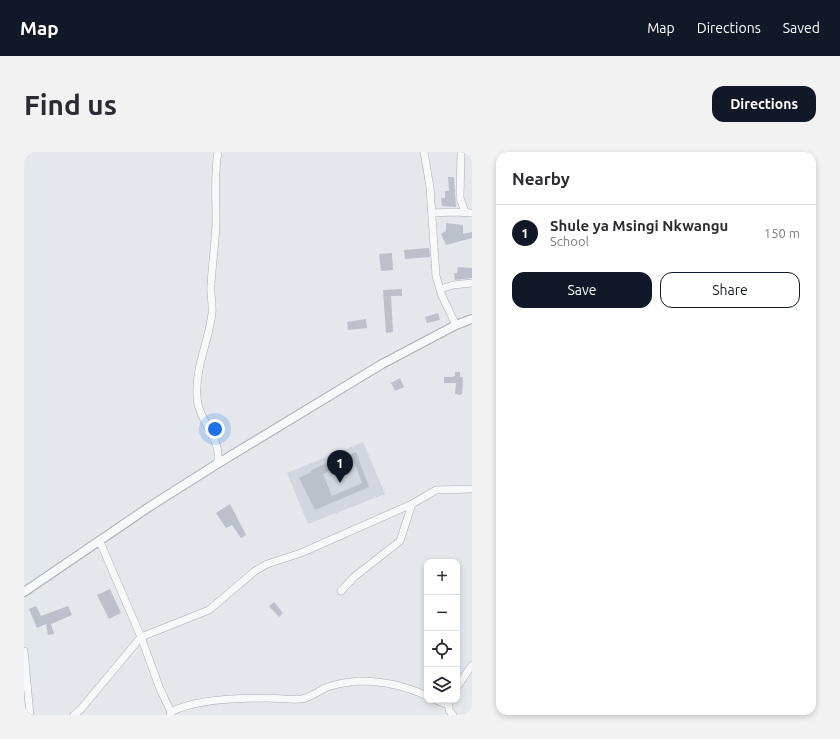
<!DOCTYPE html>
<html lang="en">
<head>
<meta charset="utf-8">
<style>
  :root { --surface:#fff; --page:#f2f2f3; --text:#2b2b33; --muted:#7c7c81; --line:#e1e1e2; --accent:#111827 }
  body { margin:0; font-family:Ubuntu,sans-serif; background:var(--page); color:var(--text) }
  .controls { position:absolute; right:12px; bottom:12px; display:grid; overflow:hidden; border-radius:8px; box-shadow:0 2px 6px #0003 }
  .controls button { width:36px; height:36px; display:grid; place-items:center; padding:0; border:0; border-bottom:1px solid var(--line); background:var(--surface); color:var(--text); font:20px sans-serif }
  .you { position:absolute; left:191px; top:277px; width:14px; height:14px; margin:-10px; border:3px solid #fff; border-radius:50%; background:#1a73e8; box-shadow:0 0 0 6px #1a73e833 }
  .badge { display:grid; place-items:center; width:26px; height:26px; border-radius:50%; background:var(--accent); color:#fff; font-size:13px; font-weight:700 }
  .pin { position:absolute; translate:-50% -33px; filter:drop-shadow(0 1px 2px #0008) }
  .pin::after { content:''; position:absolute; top:21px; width:14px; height:12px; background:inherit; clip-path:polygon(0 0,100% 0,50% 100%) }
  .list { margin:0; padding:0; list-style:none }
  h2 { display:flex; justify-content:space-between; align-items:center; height:52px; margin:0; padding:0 16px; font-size:17px }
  h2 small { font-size:13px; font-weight:400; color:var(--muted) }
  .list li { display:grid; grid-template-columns:26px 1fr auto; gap:12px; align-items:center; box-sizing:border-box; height:56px; padding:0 16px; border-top:1px solid var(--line) }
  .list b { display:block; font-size:15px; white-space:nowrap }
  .list p { margin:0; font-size:13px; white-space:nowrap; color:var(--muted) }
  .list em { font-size:13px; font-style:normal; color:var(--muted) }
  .actions { display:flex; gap:8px; padding:12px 16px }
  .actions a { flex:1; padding:9px 0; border:1px solid var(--accent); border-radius:12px; text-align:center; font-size:14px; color:var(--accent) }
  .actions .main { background:var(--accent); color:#fff }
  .icon { flex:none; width:22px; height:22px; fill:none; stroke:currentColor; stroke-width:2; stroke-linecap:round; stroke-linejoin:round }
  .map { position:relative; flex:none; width:448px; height:563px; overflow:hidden; border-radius:12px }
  header { display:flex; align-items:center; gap:24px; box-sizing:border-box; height:56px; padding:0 20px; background:var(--accent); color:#fff }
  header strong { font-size:19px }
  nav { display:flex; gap:22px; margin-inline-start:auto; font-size:14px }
  .intro { display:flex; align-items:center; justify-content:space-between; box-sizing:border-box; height:96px; padding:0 24px }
  h1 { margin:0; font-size:28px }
  .button { padding:10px 18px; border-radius:12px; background:var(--accent); color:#fff; font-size:14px; font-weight:700 }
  main { display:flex; gap:24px; padding:0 24px }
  aside { flex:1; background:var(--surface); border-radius:12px; box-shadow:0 2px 6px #0003 }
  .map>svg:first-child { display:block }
  .built { fill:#d2d6de }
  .building { fill:#bbc0ca; fill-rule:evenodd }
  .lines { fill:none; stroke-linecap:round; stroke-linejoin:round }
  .minor-casing { stroke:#a9aeb7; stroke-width:8 }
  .tertiary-casing { stroke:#a9aeb7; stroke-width:10 }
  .minor { stroke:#f7f8fa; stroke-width:7 }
  .tertiary { stroke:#f7f8fa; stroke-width:8 }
</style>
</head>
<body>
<header>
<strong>Map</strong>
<nav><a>Map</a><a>Directions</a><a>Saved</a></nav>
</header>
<div class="intro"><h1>Find us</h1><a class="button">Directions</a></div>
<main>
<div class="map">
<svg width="448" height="563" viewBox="0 0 448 563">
  <rect width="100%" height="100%" fill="#e4e7ec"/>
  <!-- built -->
  <polygon class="built" points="339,290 361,342 284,372 263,321"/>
  <!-- building -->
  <g class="building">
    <polygon points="424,25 430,25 432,55 418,54 417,46 421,46 421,39 425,39"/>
    <polygon points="422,71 439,73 439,82 448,80 448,86 422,93 417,82 422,79"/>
    <polygon points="405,96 406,105 381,107 380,98"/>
    <polygon points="368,101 369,118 357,119 355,102"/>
    <polygon points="434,115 448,116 448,126 431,128 430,121 433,121"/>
    <polygon points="378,137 378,144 367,144 369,180 362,181 359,138"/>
    <polygon points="414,161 416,168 403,171 401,165"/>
    <polygon points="342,167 343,176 324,178 323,170"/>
    <polygon points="431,220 436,220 436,225 439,225 438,242 436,243 431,242 432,231 420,231 420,225 428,225 431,224"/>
    <polygon points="376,226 380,235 371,239 367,231"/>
    <path d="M332,300L345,335L291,358L275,326L287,320L286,319L323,301L324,303ZM329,307L338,331L308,344L299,322Z"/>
    <polygon points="206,352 222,383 217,386 208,373 202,376 192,361"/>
    <polygon points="86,437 97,461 85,467 73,443"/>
    <polygon points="250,450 259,461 255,465 245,454"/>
    <polygon points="12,454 17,464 44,454 48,463 27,472 30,482 24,483 22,472 13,476 5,457"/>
  </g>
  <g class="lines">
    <defs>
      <g id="minor">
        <polyline points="400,0 406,35 412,124 418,144 432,173"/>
        <polyline points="437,0 436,46 441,60"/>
        <polyline points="408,61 431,60 448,61"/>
        <polyline points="416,137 429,133 448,131"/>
        <path d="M193,312C200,288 173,268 173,244C171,215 185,189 188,161C189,151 186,143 187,133C188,111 192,89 192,67C192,44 190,22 194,0"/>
        <polyline points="76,390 117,485 136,537 147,560 146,563"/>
        <polyline points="317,439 330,425 376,389 388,352 412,338 448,337"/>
        <polyline points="0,499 6,563"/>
        <polyline points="433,535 448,513"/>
        <polyline points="412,548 424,553"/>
        <polyline points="425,548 425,558 429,563"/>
        <path d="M147,560C171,547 216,546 243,546C254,546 266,548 277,547C285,546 292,541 299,537C310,532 323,530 335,529C359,529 382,534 403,544"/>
        <polyline points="50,563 57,557 117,485 185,458 231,419 243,412 277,401 388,352"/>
      </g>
      <polyline id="tertiary" points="0,440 125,355 193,312 358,212 432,173 448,167"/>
    </defs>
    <!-- minor casing -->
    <use href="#minor" class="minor-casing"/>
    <!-- tertiary casing -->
    <use href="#tertiary" class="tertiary-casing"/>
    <!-- minor -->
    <use href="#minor" class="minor"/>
    <!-- tertiary -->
    <use href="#tertiary" class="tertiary"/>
  </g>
</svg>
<div class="controls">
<button>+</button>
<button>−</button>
<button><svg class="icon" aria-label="locate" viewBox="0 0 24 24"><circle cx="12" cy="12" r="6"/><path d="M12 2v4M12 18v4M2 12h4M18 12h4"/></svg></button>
<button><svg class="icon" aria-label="layers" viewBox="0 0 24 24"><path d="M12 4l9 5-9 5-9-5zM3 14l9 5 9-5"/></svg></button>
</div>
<div class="you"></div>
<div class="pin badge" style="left:316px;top:331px">1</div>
</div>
<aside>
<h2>Nearby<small></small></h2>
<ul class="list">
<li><span class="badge">1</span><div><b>Shule ya Msingi Nkwangu</b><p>School</p></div><em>150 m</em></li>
</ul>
<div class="actions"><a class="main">Save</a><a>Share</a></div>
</aside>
</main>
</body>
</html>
